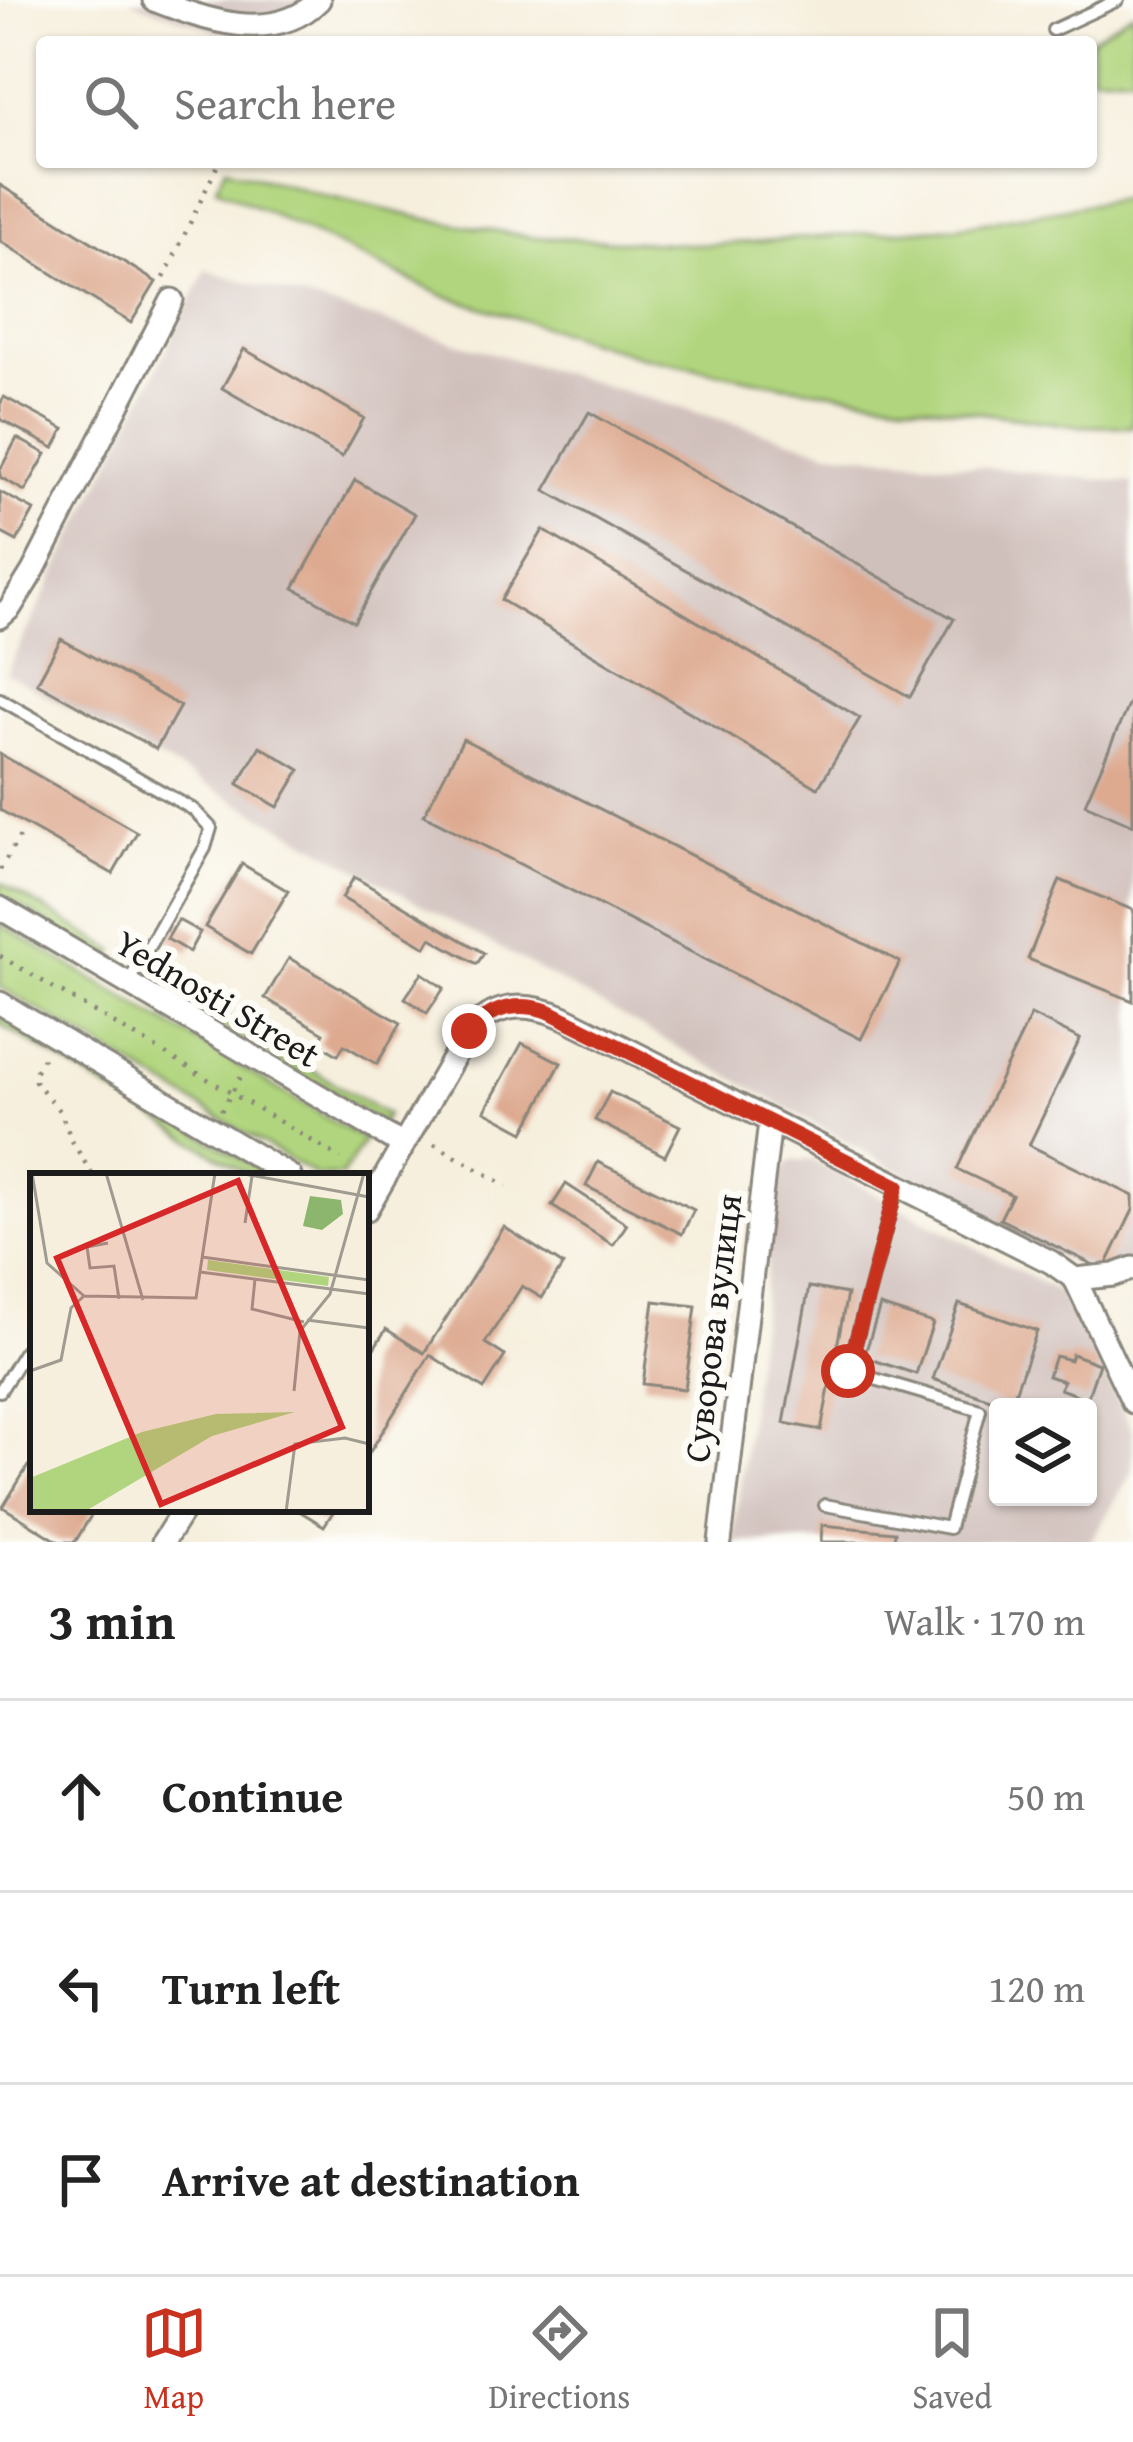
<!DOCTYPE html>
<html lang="en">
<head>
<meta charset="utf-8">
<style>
  :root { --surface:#fff; --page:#f2f2f2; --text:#222; --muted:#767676; --line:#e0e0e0; --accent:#c8321e }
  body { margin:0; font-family:"Gentium Book Plus",serif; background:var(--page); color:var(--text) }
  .controls { position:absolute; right:36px; bottom:36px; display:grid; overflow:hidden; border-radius:12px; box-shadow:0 3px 9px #0004 }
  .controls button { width:108px; height:108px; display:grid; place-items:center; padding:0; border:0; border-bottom:3px solid var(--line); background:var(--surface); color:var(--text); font:60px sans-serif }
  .stop { position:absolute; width:36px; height:36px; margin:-27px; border:9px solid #c8321e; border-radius:50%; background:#fff }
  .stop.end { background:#c8321e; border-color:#fff; box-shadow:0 3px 12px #0008 }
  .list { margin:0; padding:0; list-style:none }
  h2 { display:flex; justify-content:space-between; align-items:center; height:156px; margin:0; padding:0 48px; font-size:51px }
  h2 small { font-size:39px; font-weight:400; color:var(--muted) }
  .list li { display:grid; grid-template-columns:78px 1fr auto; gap:36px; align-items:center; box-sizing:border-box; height:192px; padding:0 48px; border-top:3px solid var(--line) }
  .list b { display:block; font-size:45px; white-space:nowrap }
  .list em { font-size:39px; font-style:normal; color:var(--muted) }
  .icon { flex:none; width:66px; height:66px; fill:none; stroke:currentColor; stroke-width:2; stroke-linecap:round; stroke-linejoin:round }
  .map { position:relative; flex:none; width:1133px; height:1542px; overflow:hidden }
  .search { position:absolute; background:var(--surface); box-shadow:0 3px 9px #0004; left:36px; right:36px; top:36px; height:132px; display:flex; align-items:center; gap:30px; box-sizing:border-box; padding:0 42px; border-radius:12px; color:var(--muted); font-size:45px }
  .sheet { height:732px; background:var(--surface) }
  nav { display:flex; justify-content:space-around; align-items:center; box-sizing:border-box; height:168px; border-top:3px solid var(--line); background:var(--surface); font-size:33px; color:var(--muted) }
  nav a { display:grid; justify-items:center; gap:6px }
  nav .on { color:var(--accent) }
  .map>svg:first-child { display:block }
  .industrial { fill:#d0c0bc; fill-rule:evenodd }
  .green { fill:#b1d57e; stroke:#66784d; stroke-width:3 }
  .building { fill:#dda98f }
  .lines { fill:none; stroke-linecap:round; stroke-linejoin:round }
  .lane-casing { stroke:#89867c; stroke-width:16 }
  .street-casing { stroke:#89867c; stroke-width:27 }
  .path { stroke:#89867c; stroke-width:4.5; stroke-dasharray:3 9; stroke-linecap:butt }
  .lane { stroke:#fff; stroke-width:10 }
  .street { stroke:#fff; stroke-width:21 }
  .route { stroke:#c8321e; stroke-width:15 }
  .labels { text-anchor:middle; stroke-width:12; stroke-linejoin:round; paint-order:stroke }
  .street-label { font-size:36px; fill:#1c1c1c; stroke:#fdfcf7 }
  .inset-road { fill:none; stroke:#9f9b90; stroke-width:3 }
  .view { fill:#d62828; fill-opacity:0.15; stroke:#d62828; stroke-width:6 }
  .inset-edge { fill:none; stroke:#1c1c1c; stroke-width:6 }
</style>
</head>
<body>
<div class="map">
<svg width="1133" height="1542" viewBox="0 0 1133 1542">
  <rect width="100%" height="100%" fill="#fdfcf7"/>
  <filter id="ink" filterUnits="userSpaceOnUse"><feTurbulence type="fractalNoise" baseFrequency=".00833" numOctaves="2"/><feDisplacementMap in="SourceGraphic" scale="24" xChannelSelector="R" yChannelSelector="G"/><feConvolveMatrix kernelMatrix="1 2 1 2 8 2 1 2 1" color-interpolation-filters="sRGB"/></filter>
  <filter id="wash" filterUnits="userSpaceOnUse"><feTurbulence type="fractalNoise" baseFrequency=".004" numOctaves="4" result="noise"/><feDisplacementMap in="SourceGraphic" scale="48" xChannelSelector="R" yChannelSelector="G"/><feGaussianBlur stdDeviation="2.7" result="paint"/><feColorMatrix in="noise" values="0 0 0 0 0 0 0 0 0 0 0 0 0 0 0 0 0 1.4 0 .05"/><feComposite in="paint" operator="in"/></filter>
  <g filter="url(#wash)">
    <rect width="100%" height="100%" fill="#f6efdd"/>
    <!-- industrial -->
    <g class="industrial">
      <polygon points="129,0 305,0 288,33 255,36 216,32"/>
      <polygon points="206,270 830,451 1133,483 1133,1259 1102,1272 1054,1257 6,673"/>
      <path d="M812,1160L1068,1297L1133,1432V1472L1090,1542H733L778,1175L791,1161ZM998,1407H1088V1497H998Z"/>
    </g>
    <!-- green -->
    <g class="green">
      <polygon points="1133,12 1133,75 1091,75 1091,42 1086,42"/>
      <polygon points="226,167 325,196 426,219 532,237 710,245 957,227 1133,197 1133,427 1075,426 784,385 639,356 442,295 216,188"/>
      <polygon points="0,882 115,951 110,960 0,894"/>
      <polygon points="0,924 364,1140 342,1176 317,1176 0,987"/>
      <polygon points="150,972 253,1034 248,1043 145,981"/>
      <polygon points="0,1013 269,1176 251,1176 0,1024"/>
      <polygon points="269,1044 387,1115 382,1123 264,1052"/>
    </g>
    <g id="blocks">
      <!-- building -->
      <g class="building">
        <polygon points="0,185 156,282 131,323 0,241"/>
        <polygon points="244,349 364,418 342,457 222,388"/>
        <polygon points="4,397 64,429 54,448 0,419 0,404"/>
        <polygon points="589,412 954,619 910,697 545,490"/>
        <polygon points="17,438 46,454 25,491 0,477 0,470"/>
        <polygon points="355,480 415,514 354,622 294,588"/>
        <polygon points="0,492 34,510 17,541 0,532"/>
        <polygon points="543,530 860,718 818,788 501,600"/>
        <polygon points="61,639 180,706 156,749 37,683"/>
        <polygon points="1133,694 1133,825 1085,804"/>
        <polygon points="463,739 900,962 861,1039 424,815"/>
        <polygon points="260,746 300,770 278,807 238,784"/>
        <polygon points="0,754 137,832 113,874 0,810"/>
        <polygon points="242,864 288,891 251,954 205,927"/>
        <polygon points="354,877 484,953 477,964 431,938 426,947 342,898"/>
        <polygon points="1060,880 1133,910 1133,1001 1028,959"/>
        <polygon points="178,920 200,932 189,952 167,939"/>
        <polygon points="289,958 401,1023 377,1064 344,1045 338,1055 318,1043 324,1033 265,998"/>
        <polygon points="422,973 444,988 427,1013 405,998"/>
        <polygon points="1031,1015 1080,1039 1029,1145 1133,1196 1133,1210 1104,1270 1000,1219 1012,1195 957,1169"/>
        <polygon points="522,1043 561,1063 524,1132 485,1111"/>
        <polygon points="610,1092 680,1126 665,1156 595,1120"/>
        <polygon points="598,1162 694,1210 682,1234 586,1186"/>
        <polygon points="566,1184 627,1224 613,1245 552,1206"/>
        <polygon points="504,1227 563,1265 542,1298 522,1286 485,1343 505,1356 484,1389 430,1355 366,1458 366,1361 386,1329 424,1353"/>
        <polygon points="809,1287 847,1294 821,1430 784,1423"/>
        <polygon points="654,1301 696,1306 685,1389 643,1384"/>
        <polygon points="959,1304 1037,1331 1010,1406 933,1379"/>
        <polygon points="880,1306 933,1323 916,1374 864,1357"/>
        <polygon points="1072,1354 1099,1364 1087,1399 1060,1389 1063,1381 1048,1376 1055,1356 1070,1360"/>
        <polygon points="28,1466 33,1469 33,1509 95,1509 75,1542 59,1542 3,1507"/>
        <polygon points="296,1509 335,1509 324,1526"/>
        <polygon points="822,1525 895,1532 894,1542 821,1542"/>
      </g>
    </g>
  </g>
  <g filter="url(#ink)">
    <use href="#blocks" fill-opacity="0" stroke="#89867c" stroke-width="3"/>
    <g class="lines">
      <defs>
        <g id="lane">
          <polyline points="1053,30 1118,0"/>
          <polyline points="0,699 194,810 211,828 205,848 128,983"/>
          <polyline points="0,1391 33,1338"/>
          <polyline points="825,1505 949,1528 980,1410 848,1371 897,1186"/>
        </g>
        <g id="street">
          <path d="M154,0C205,20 274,45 319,0"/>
          <polyline points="0,617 10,608 33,571 172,300"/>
          <polyline points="0,908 403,1145"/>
          <polyline points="0,1003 290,1176"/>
          <path d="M366,1210L469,1031C497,1002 527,1002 563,1017L1051,1262L1075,1279L1114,1275L1133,1268"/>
          <polyline points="1075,1279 1133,1402"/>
          <polyline points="163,1542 184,1509"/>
          <polyline points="720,1542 770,1122"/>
        </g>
      </defs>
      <!-- lane casing -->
      <use href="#lane" class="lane-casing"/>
      <!-- street casing -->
      <use href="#street" class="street-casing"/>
      <!-- path -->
      <g class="path">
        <polyline points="164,278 219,162"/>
        <polyline points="0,870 20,836"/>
        <polyline points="0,956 341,1158"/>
        <polyline points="43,1058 35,1072 35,1081 61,1113 72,1141 93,1176"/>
        <polyline points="221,1111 242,1075"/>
        <polyline points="434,1144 507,1186"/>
      </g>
      <!-- lane -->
      <use href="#lane" class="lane"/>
      <!-- street -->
      <use href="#street" class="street"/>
    </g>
  </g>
  <g class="lines" filter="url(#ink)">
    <!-- route -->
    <path class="route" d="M469,1031C492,1007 517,1001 548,1011L897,1186L848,1371"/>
  </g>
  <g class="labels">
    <!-- street labels -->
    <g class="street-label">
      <text transform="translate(218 998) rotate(31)" y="13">Yednosti Street</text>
      <text transform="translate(712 1328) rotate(-83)" y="13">Суворова вулиця</text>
    </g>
  </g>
  <!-- overview -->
  <g transform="translate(30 1173)">
    <rect width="339" height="339" fill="#f6efdd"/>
    <path d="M178,87L299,104L298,113L177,97ZM265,239L182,263L54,339H0V305L112,259L186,241Z" fill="#b1d57e"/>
    <path d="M280,23L311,27L313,41L292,57L273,53Z" fill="#8cb66d"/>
    <path class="inset-road" d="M2,0L17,90L54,123M76,0L113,127M209,0L339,24M215,50L222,3M78,70L57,74L60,95L84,93L89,126M172,84L339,107M170,99L339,121M225,106L222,136L274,149M277,147L339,155M0,198L31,187L41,135L54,123L166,125L185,0M264,218L270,158L300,121L334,0M256,339L265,271L315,265L339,271"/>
    <path class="view" d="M208,8L312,254L131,331L27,85Z"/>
    <rect width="339" height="339" class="inset-edge"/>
  </g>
</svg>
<div class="controls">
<button><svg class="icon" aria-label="layers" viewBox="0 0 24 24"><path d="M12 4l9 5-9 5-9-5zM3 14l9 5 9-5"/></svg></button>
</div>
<div class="stop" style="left:848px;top:1371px"></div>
<div class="stop end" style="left:469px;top:1031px"></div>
<div class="search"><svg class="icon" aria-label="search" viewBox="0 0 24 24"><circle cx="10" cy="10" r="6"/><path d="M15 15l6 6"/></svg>Search here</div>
</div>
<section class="sheet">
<h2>3 min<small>Walk · 170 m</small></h2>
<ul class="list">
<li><svg class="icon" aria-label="ahead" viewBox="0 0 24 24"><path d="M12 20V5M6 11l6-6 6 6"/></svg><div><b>Continue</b></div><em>50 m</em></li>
<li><svg class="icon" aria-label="left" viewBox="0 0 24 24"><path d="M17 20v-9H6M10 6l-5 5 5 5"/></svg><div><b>Turn left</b></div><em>120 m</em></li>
<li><svg class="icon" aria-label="arrive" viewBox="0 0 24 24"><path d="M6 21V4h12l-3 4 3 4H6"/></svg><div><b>Arrive at destination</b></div></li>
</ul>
</section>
<nav>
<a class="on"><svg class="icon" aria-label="map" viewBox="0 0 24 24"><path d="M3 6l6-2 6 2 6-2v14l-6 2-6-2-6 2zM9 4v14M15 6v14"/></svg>Map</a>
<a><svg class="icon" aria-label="directions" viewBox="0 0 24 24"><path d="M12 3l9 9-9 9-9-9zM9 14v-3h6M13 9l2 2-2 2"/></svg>Directions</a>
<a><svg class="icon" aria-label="saved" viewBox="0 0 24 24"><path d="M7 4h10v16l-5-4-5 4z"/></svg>Saved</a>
</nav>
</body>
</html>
